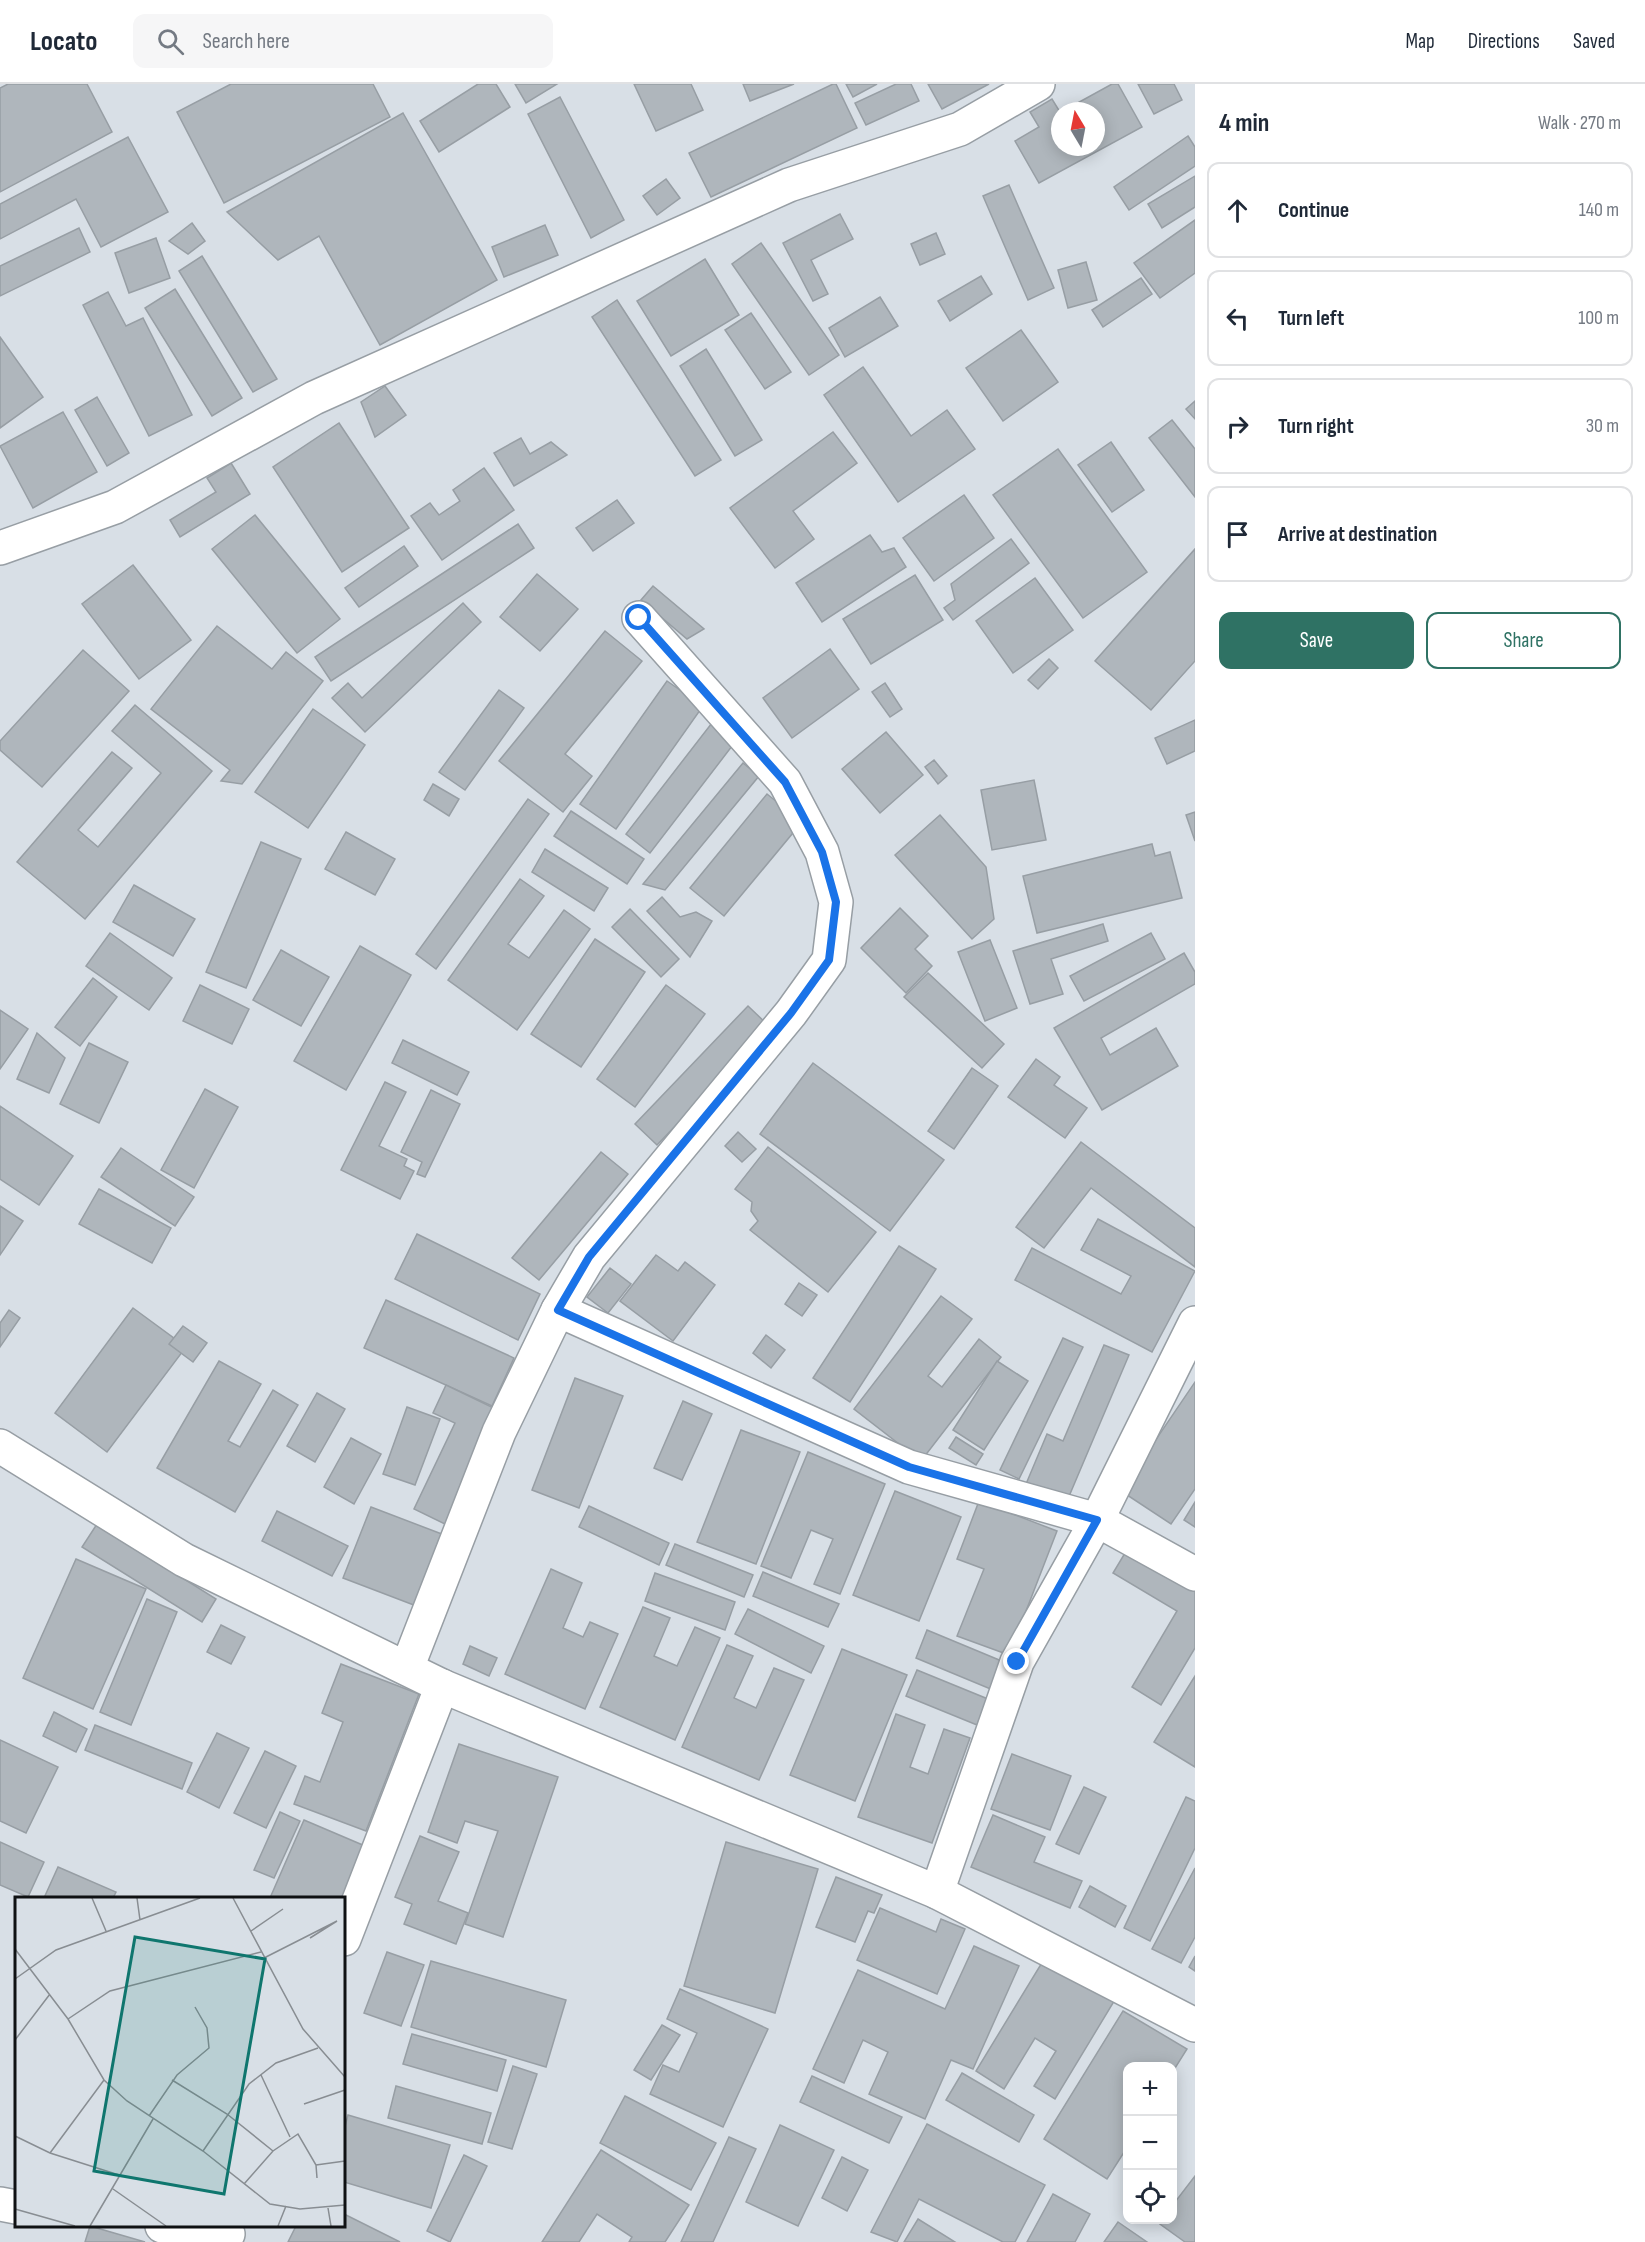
<!DOCTYPE html>
<html lang="en">
<head>
<meta charset="utf-8">
<style>
  :root { --surface:#fff; --page:#f6f6f7; --text:#1f2937; --muted:#747a83; --line:#e0e1e3; --accent:#2f7264 }
  body { margin:0; font-family:"Sofia Sans Condensed",sans-serif; background:var(--page); color:var(--text) }
  .controls { position:absolute; right:18px; bottom:18px; display:grid; overflow:hidden; border-radius:12px; box-shadow:0 3px 15px #0003 }
  .controls button { width:54px; height:54px; display:grid; place-items:center; padding:0; border:0; border-bottom:2px solid var(--line); background:var(--surface); color:var(--text); font:30px sans-serif }
  .compass { position:absolute; left:1051px; top:18px; width:54px; height:54px; border-radius:50%; background:var(--surface); box-shadow:0 3px 15px #0003; rotate:350deg }
  .stop { position:absolute; width:18px; height:18px; margin:-14px; border:4px solid #1a73e8; border-radius:50%; background:#fff }
  .stop.end { background:#1a73e8; border-color:#fff; box-shadow:0 2px 6px #0008 }
  .list { margin:0; padding:0; list-style:none }
  h2 { display:flex; justify-content:space-between; align-items:center; height:78px; margin:0; padding:0 24px; font-size:26px }
  h2 small { font-size:20px; font-weight:400; color:var(--muted) }
  .list li { display:grid; grid-template-columns:39px 1fr auto; gap:18px; align-items:center; box-sizing:border-box; height:96px; margin:0 12px 12px; padding:0 12px; border:2px solid var(--line); border-radius:12px }
  .list b { display:block; font-size:22px; white-space:nowrap }
  .list em { font-size:20px; font-style:normal; color:var(--muted) }
  .actions { display:flex; gap:12px; padding:18px 24px }
  .actions a { flex:1; padding:14px 0; border:2px solid var(--accent); border-radius:12px; text-align:center; font-size:21px; color:var(--accent) }
  .actions .main { background:var(--accent); color:#fff }
  .icon { flex:none; width:33px; height:33px; fill:none; stroke:currentColor; stroke-width:2; stroke-linecap:round; stroke-linejoin:round }
  .map { position:relative; flex:none; width:1195px; height:2158px; overflow:hidden }
  header { display:flex; align-items:center; gap:36px; box-sizing:border-box; height:84px; padding:0 30px; background:var(--surface); border-bottom:2px solid var(--line) }
  header strong { font-size:28px }
  nav { display:flex; gap:33px; margin-inline-start:auto; font-size:21px }
  .search { width:420px; height:54px; background:var(--page); display:flex; align-items:center; gap:15px; box-sizing:border-box; padding:0 21px; border-radius:12px; color:var(--muted); font-size:22px }
  main { display:flex }
  aside { flex:1; background:var(--surface) }
  .map>svg:first-child { display:block }
  .building { fill:#afb6bc; stroke:#979ea4; stroke-width:1.5 }
  .lines { fill:none; stroke-linecap:round; stroke-linejoin:round }
  .street-casing { stroke:#979ea4; stroke-width:36 }
  .street { stroke:#fff; stroke-width:33 }
  .route { stroke:#1a73e8; stroke-width:8 }
  .inset-road { fill:none; stroke:#888d92; stroke-width:1.5 }
  .view { fill:#0f766e; fill-opacity:0.15; stroke:#0f766e; stroke-width:3 }
  .inset-edge { fill:none; stroke:#0f1113; stroke-width:3 }
</style>
</head>
<body>
<header>
<strong>Locato</strong>
<div class="search"><svg class="icon" aria-label="search" viewBox="0 0 24 24"><circle cx="10" cy="10" r="6"/><path d="M15 15l6 6"/></svg>Search here</div>
<nav><a>Map</a><a>Directions</a><a>Saved</a></nav>
</header>
<main>
<div class="map">
<svg width="1195" height="2158" viewBox="0 0 1195 2158">
  <rect width="100%" height="100%" fill="#d8dfe6"/>
  <!-- building -->
  <g class="building">
    <polygon points="8,0 87,0 112,48 0,108 0,4"/>
    <polygon points="231,0 373,0 390,33 224,119 177,28"/>
    <polygon points="478,0 496,0 510,23 439,68 420,37"/>
    <polygon points="515,0 557,0 526,19"/>
    <polygon points="634,0 691,0 703,26 656,47"/>
    <polygon points="743,0 794,0 750,17"/>
    <polygon points="833,0 836,0 857,44 711,113 689,69"/>
    <polygon points="846,0 877,0 853,13"/>
    <polygon points="896,0 911,0 919,17 866,41 855,19"/>
    <polygon points="928,0 989,0 942,25"/>
    <polygon points="1112,0 1118,0 1142,43 1039,99 1015,57 1039,43 1030,28 1052,15 1060,28 1060,63 1096,63 1096,27 1063,27"/>
    <polygon points="1138,0 1174,0 1182,16 1154,30"/>
    <polygon points="560,13 624,136 591,154 528,30"/>
    <polygon points="403,29 497,196 380,261 319,152 278,176 227,128"/>
    <polygon points="1188,52 1195,63 1195,82 1129,126 1114,103"/>
    <polygon points="128,53 168,128 101,163 76,115 0,155 0,120"/>
    <polygon points="1195,92 1195,123 1162,144 1148,120"/>
    <polygon points="666,95 680,114 657,131 643,112"/>
    <polygon points="1009,101 1054,204 1028,216 983,112"/>
    <polygon points="840,130 853,155 811,176 828,210 813,217 783,159"/>
    <polygon points="1195,136 1195,189 1160,214 1134,179"/>
    <polygon points="192,139 205,157 188,170 169,157"/>
    <polygon points="545,141 558,171 504,193 492,163"/>
    <polygon points="79,144 90,168 0,212 0,182"/>
    <polygon points="936,149 945,170 920,181 911,160"/>
    <polygon points="156,154 170,194 129,209 115,169"/>
    <polygon points="761,159 839,271 809,291 732,180"/>
    <polygon points="202,172 277,295 253,308 179,187"/>
    <polygon points="705,175 739,231 671,272 637,217"/>
    <polygon points="1086,178 1097,216 1068,224 1058,186"/>
    <polygon points="981,192 992,210 950,237 938,217"/>
    <polygon points="1141,194 1152,210 1103,243 1092,226"/>
    <polygon points="175,205 242,314 212,332 145,224"/>
    <polygon points="108,208 126,242 143,234 192,331 149,352 83,221"/>
    <polygon points="880,213 898,242 845,273 829,244"/>
    <polygon points="617,216 721,376 695,392 592,233"/>
    <polygon points="751,229 791,288 765,305 725,246"/>
    <polygon points="1021,246 1058,298 1003,337 966,284"/>
    <polygon points="0,253 43,313 0,344"/>
    <polygon points="706,265 762,356 735,372 680,282"/>
    <polygon points="863,283 911,352 947,326 975,365 898,418 824,311"/>
    <polygon points="385,302 406,331 375,353 361,318"/>
    <polygon points="97,313 129,369 107,382 75,326"/>
    <polygon points="1195,317 1195,335 1186,325"/>
    <polygon points="63,328 97,388 33,424 0,362"/>
    <polygon points="1172,336 1195,365 1195,413 1149,354"/>
    <polygon points="339,339 409,444 342,488 273,383"/>
    <polygon points="833,348 857,379 793,427 814,455 775,484 730,424"/>
    <polygon points="521,354 530,370 551,358 567,371 514,402 494,369"/>
    <polygon points="1111,358 1144,406 1112,428 1078,381"/>
    <polygon points="1058,365 1147,488 1083,534 993,411"/>
    <polygon points="231,379 250,410 180,453 170,436 216,408 207,394"/>
    <polygon points="484,384 514,426 442,476 411,432 430,419 439,431 460,417 453,406"/>
    <polygon points="964,411 994,454 934,497 903,454"/>
    <polygon points="617,416 634,439 593,467 576,444"/>
    <polygon points="255,431 340,535 297,569 212,465"/>
    <polygon points="518,440 534,464 331,597 315,573"/>
    <polygon points="870,451 882,468 894,464 906,483 822,538 796,499"/>
    <polygon points="1011,455 1029,479 953,536 944,524 955,516 951,500"/>
    <polygon points="404,462 418,482 359,523 345,504"/>
    <polygon points="1195,465 1195,577 1151,626 1095,577"/>
    <polygon points="133,481 191,556 139,595 82,520"/>
    <polygon points="537,490 578,525 540,567 500,533"/>
    <polygon points="915,491 943,536 871,580 843,535"/>
    <polygon points="1035,494 1073,546 1013,589 976,537"/>
    <polygon points="653,502 704,545 687,555 641,516"/>
    <polygon points="463,519 481,538 365,648 332,614 348,599 362,614"/>
    <polygon points="217,542 272,585 286,568 323,597 242,700 221,697 230,686 151,625"/>
    <polygon points="605,547 642,577 565,670 592,692 563,728 499,677"/>
    <polygon points="830,565 859,605 792,654 763,614"/>
    <polygon points="83,566 129,607 42,703 0,666 0,657"/>
    <polygon points="1049,575 1058,584 1038,605 1028,596"/>
    <polygon points="667,597 703,622 616,745 580,720"/>
    <polygon points="885,599 902,625 890,633 872,608"/>
    <polygon points="499,606 524,624 465,706 439,688"/>
    <polygon points="135,621 212,687 85,835 17,778 112,668 132,684 78,746 98,763 161,689 112,647"/>
    <polygon points="313,625 365,661 308,744 255,708"/>
    <polygon points="715,635 739,653 650,769 626,750"/>
    <polygon points="1195,636 1195,667 1167,680 1155,654"/>
    <polygon points="886,648 923,691 880,729 842,685"/>
    <polygon points="934,676 947,692 938,700 925,683"/>
    <polygon points="743,679 759,692 665,806 643,800"/>
    <polygon points="1034,696 1046,756 992,766 981,706"/>
    <polygon points="433,700 459,715 449,732 424,716"/>
    <polygon points="767,710 802,738 724,832 690,804"/>
    <polygon points="528,715 549,730 436,885 416,870"/>
    <polygon points="571,727 644,775 627,800 554,752"/>
    <polygon points="1195,728 1195,757 1186,731"/>
    <polygon points="940,731 986,783 994,835 972,855 895,771"/>
    <polygon points="346,748 395,775 375,811 325,785"/>
    <polygon points="261,758 301,775 246,904 206,888"/>
    <polygon points="1152,760 1155,772 1170,768 1182,814 1037,849 1023,792"/>
    <polygon points="545,765 608,804 594,827 532,788"/>
    <polygon points="520,795 544,812 508,860 529,874 564,826 590,845 517,946 448,896"/>
    <polygon points="134,801 195,835 173,872 113,838"/>
    <polygon points="662,813 680,833 696,828 712,837 690,873 647,827"/>
    <polygon points="900,824 928,852 915,865 932,882 906,909 861,864"/>
    <polygon points="630,825 679,875 661,893 612,843"/>
    <polygon points="1103,840 1108,857 1051,875 1063,910 1030,920 1013,867"/>
    <polygon points="110,849 172,894 149,926 86,882"/>
    <polygon points="1151,849 1165,875 1084,917 1070,892"/>
    <polygon points="595,855 645,888 581,983 531,950"/>
    <polygon points="990,856 1017,924 985,937 958,868"/>
    <polygon points="360,862 411,891 346,1006 294,977"/>
    <polygon points="281,866 329,893 301,942 253,916"/>
    <polygon points="1184,869 1195,888 1195,900 1101,954 1110,971 1156,944 1178,982 1102,1026 1054,944"/>
    <polygon points="928,889 1004,960 982,984 904,913"/>
    <polygon points="93,894 117,913 80,962 55,943"/>
    <polygon points="200,901 249,925 232,960 183,937"/>
    <polygon points="666,901 705,930 635,1023 597,995"/>
    <polygon points="748,922 770,943 657,1061 635,1040"/>
    <polygon points="0,926 28,945 0,985"/>
    <polygon points="37,949 65,974 49,1009 17,995"/>
    <polygon points="403,956 469,988 457,1011 392,979"/>
    <polygon points="89,959 128,978 99,1039 60,1020"/>
    <polygon points="1036,975 1060,993 1054,1001 1087,1024 1065,1054 1008,1013"/>
    <polygon points="813,979 944,1076 890,1147 760,1050"/>
    <polygon points="972,984 998,1002 954,1065 928,1047"/>
    <polygon points="385,998 406,1008 379,1062 407,1075 404,1082 414,1087 400,1115 341,1086"/>
    <polygon points="205,1005 238,1023 194,1104 161,1086"/>
    <polygon points="431,1006 460,1020 425,1093 417,1090 422,1078 401,1068"/>
    <polygon points="0,1022 73,1072 39,1121 0,1095"/>
    <polygon points="738,1048 756,1065 742,1078 725,1062"/>
    <polygon points="1081,1058 1195,1144 1195,1183 1091,1104 1044,1164 1016,1143"/>
    <polygon points="768,1063 876,1148 828,1208 750,1146 758,1137 751,1127 752,1118 735,1105"/>
    <polygon points="121,1064 194,1113 175,1142 101,1093"/>
    <polygon points="601,1068 628,1090 539,1196 512,1174"/>
    <polygon points="99,1105 171,1144 152,1179 79,1140"/>
    <polygon points="0,1122 23,1137 0,1171"/>
    <polygon points="1098,1135 1195,1187 1152,1268 1015,1196 1032,1164 1121,1210 1131,1192 1081,1166"/>
    <polygon points="417,1150 540,1210 518,1256 395,1195"/>
    <polygon points="899,1162 936,1185 850,1318 813,1294"/>
    <polygon points="656,1171 678,1187 685,1178 715,1201 673,1257 620,1217"/>
    <polygon points="610,1184 631,1200 608,1229 587,1213"/>
    <polygon points="799,1199 817,1211 802,1232 785,1220"/>
    <polygon points="941,1212 972,1235 928,1292 942,1303 979,1255 1001,1273 921,1377 854,1325"/>
    <polygon points="386,1216 514,1274 492,1322 364,1264"/>
    <polygon points="133,1224 186,1263 107,1368 55,1329"/>
    <polygon points="9,1226 20,1234 0,1263 0,1239"/>
    <polygon points="183,1242 207,1259 193,1278 169,1260"/>
    <polygon points="766,1251 785,1266 771,1284 753,1269"/>
    <polygon points="1063,1254 1083,1263 1019,1395 1000,1386"/>
    <polygon points="1104,1261 1129,1271 1067,1417 1026,1400 1047,1350 1063,1357"/>
    <polygon points="219,1277 261,1300 228,1357 240,1363 273,1306 298,1321 235,1428 157,1384"/>
    <polygon points="997,1277 1028,1297 984,1366 953,1346"/>
    <polygon points="575,1294 623,1312 579,1424 532,1406"/>
    <polygon points="1195,1298 1195,1405 1171,1440 1121,1407"/>
    <polygon points="446,1301 504,1329 449,1442 414,1425 455,1339 433,1329"/>
    <polygon points="317,1309 345,1325 315,1378 287,1362"/>
    <polygon points="683,1317 712,1330 682,1396 654,1384"/>
    <polygon points="407,1323 440,1335 415,1401 383,1390"/>
    <polygon points="741,1346 800,1368 756,1480 697,1458"/>
    <polygon points="956,1353 983,1370 976,1381 949,1364"/>
    <polygon points="351,1354 381,1370 354,1420 324,1403"/>
    <polygon points="808,1368 885,1400 840,1510 814,1500 833,1455 811,1446 791,1494 761,1482"/>
    <polygon points="895,1407 961,1433 919,1537 853,1511"/>
    <polygon points="979,1417 1057,1447 1009,1571 957,1552 984,1485 957,1475"/>
    <polygon points="1195,1418 1195,1443 1184,1436"/>
    <polygon points="589,1422 669,1459 659,1481 579,1443"/>
    <polygon points="371,1423 447,1452 419,1523 343,1494"/>
    <polygon points="277,1427 348,1462 332,1492 262,1457"/>
    <polygon points="97,1440 216,1515 202,1538 82,1463"/>
    <polygon points="675,1460 753,1491 744,1513 666,1481"/>
    <polygon points="1128,1464 1195,1503 1195,1564 1161,1621 1132,1603 1177,1527 1113,1489"/>
    <polygon points="76,1475 146,1505 93,1625 23,1594"/>
    <polygon points="551,1485 582,1499 563,1544 583,1553 590,1538 618,1550 585,1625 505,1590"/>
    <polygon points="763,1488 839,1520 828,1543 753,1512"/>
    <polygon points="655,1489 735,1518 725,1546 645,1517"/>
    <polygon points="147,1515 177,1528 131,1641 100,1628"/>
    <polygon points="643,1523 670,1534 654,1572 677,1582 695,1543 720,1554 675,1656 600,1623"/>
    <polygon points="748,1525 824,1562 811,1589 735,1550"/>
    <polygon points="221,1541 245,1553 231,1580 207,1568"/>
    <polygon points="927,1546 1004,1578 993,1606 916,1574"/>
    <polygon points="727,1561 753,1572 734,1614 756,1624 774,1584 804,1596 759,1696 682,1663"/>
    <polygon points="470,1562 497,1574 489,1592 463,1580"/>
    <polygon points="842,1565 907,1591 855,1717 790,1691"/>
    <polygon points="341,1580 419,1610 366,1747 294,1720 305,1692 320,1698 343,1638 322,1629"/>
    <polygon points="917,1586 988,1615 977,1641 906,1612"/>
    <polygon points="1195,1592 1195,1683 1154,1658"/>
    <polygon points="54,1628 87,1645 76,1668 43,1652"/>
    <polygon points="896,1630 925,1641 910,1683 928,1690 944,1645 970,1654 932,1759 858,1733"/>
    <polygon points="95,1641 192,1679 182,1705 85,1666"/>
    <polygon points="217,1649 249,1664 219,1724 187,1708"/>
    <polygon points="0,1656 58,1683 26,1749 0,1737"/>
    <polygon points="459,1660 558,1693 503,1853 465,1840 498,1747 465,1737 457,1759 428,1748"/>
    <polygon points="265,1667 296,1682 266,1744 234,1729"/>
    <polygon points="1012,1670 1071,1692 1050,1746 991,1725"/>
    <polygon points="1084,1703 1106,1713 1079,1770 1056,1760"/>
    <polygon points="1186,1713 1195,1717 1195,1764 1150,1857 1124,1844"/>
    <polygon points="280,1728 300,1737 274,1794 254,1786"/>
    <polygon points="993,1731 1045,1753 1034,1778 1082,1797 1070,1824 971,1783"/>
    <polygon points="304,1736 365,1762 342,1814 270,1814"/>
    <polygon points="420,1752 459,1768 438,1817 468,1829 456,1860 404,1840 412,1820 395,1813"/>
    <polygon points="0,1758 44,1778 28,1813 0,1801"/>
    <polygon points="726,1758 818,1785 775,1929 684,1902"/>
    <polygon points="58,1783 116,1808 113,1814 44,1814"/>
    <polygon points="1195,1784 1195,1853 1181,1879 1152,1865"/>
    <polygon points="836,1793 882,1811 874,1829 868,1827 855,1858 816,1843"/>
    <polygon points="1090,1802 1126,1822 1115,1843 1079,1823"/>
    <polygon points="880,1824 936,1848 941,1835 965,1845 937,1910 857,1876"/>
    <polygon points="974,1862 1019,1882 973,1985 951,1976 925,2035 869,2010 888,1968 863,1956 844,1999 813,1985 858,1886 945,1925"/>
    <polygon points="387,1868 424,1881 401,1942 364,1929"/>
    <polygon points="1046,1872 1116,1914 1055,2015 1034,2002 1056,1967 1035,1954 1004,2005 976,1987"/>
    <polygon points="1195,1872 1195,1887 1189,1883"/>
    <polygon points="431,1877 566,1916 546,1983 411,1943"/>
    <polygon points="680,1905 768,1945 723,2043 650,2010 663,1981 679,1988 697,1949 667,1935"/>
    <polygon points="1123,1927 1187,1965 1172,1989 1172,1982 1128,1982 1128,2062 1107,2095 1044,2055"/>
    <polygon points="662,1941 680,1951 651,1996 634,1986"/>
    <polygon points="412,1950 506,1976 497,2007 403,1980"/>
    <polygon points="513,1982 537,1990 512,2065 488,2058"/>
    <polygon points="962,1989 1034,2031 1019,2058 946,2016"/>
    <polygon points="812,1992 902,2033 889,2059 800,2018"/>
    <polygon points="396,2002 491,2029 482,2060 388,2034"/>
    <polygon points="625,2012 716,2059 691,2106 600,2059"/>
    <polygon points="348,2031 450,2061 431,2124 344,2098 344,2046"/>
    <polygon points="927,2040 1045,2101 1015,2158 1003,2158 919,2115 897,2158 871,2148"/>
    <polygon points="780,2041 834,2066 798,2142 746,2118"/>
    <polygon points="729,2053 756,2065 713,2158 681,2158"/>
    <polygon points="601,2066 689,2121 665,2158 629,2158 632,2153 597,2130 579,2158 542,2158"/>
    <polygon points="464,2071 487,2082 450,2158 427,2147"/>
    <polygon points="842,2073 868,2086 847,2127 822,2114"/>
    <polygon points="1195,2092 1195,2158 1185,2158 1160,2140 1163,2136 1172,2136 1172,2122"/>
    <polygon points="1053,2110 1090,2130 1075,2158 1027,2158"/>
    <polygon points="344,2130 400,2158 288,2158 296,2142 344,2142"/>
    <polygon points="918,2135 955,2158 904,2158"/>
    <polygon points="1118,2138 1147,2158 1104,2158"/>
    <polygon points="90,2142 145,2158 85,2158"/>
  </g>
  <g class="lines">
    <defs>
      <g id="street">
        <polyline points="0,464 115,423 314,314 789,101 960,45 1038,0"/>
        <polyline points="558,1226 909,1383 1097,1436 1195,1490"/>
        <polyline points="0,1362 184,1476 442,1602 937,1808 1195,1941"/>
        <polyline points="407,1584 499,1348 558,1226 589,1173 791,929 829,876 836,818 822,768 785,698 639,534"/>
        <polyline points="937,1808 1017,1578 1097,1436 1195,1239"/>
        <polyline points="344,1855 442,1602"/>
        <polyline points="0,2120 16,2123"/>
        <polyline points="162,2142 228,2150"/>
      </g>
    </defs>
    <!-- street casing -->
    <use href="#street" class="street-casing"/>
    <!-- street -->
    <use href="#street" class="street"/>
  </g>
  <g class="lines">
    <!-- route -->
    <polyline class="route" points="639,534 785,698 822,768 836,818 829,876 791,929 589,1173 558,1226 909,1383 1097,1436 1017,1578"/>
  </g>
  <!-- overview -->
  <g transform="translate(15 1813)">
    <rect width="330" height="330" fill="#d8dfe6"/>
    <path class="inset-road" d="M77,1L91,34M122,1L125,23M218,1L288,132L330,180M236,34L268,12M0,52L53,122L89,183L112,204L188,254L255,307L285,312L330,308M249,61L322,24L295,41M0,82L41,53L185,1M53,122L95,94L246,55M0,143L35,97M246,178L275,240M157,183L212,217L258,254M289,207L330,193M134,219L162,178L194,151L192,131L180,110M0,239L35,256L104,278M188,254L234,187L261,166L303,151M35,256L89,183M301,268L330,264M229,287L258,254L283,237L301,268L302,281M98,292L151,329M313,311L316,329M0,312L60,329M75,329L138,222M263,329L271,309"/>
    <path class="view" d="M120,40L250,62L209,297L79,274Z"/>
    <rect width="330" height="330" class="inset-edge"/>
  </g>
</svg>
<div class="controls">
<button>+</button>
<button>−</button>
<button><svg class="icon" aria-label="locate" viewBox="0 0 24 24"><circle cx="12" cy="12" r="6"/><path d="M12 2v4M12 18v4M2 12h4M18 12h4"/></svg></button>
</div>
<svg class="compass" viewBox="-18 -18 36 36"><path d="M0-13l5 13h-10z" fill="#e53935"/><path d="M0 13l5-13h-10z" fill="#747a83"/></svg>
<div class="stop" style="left:639px;top:534px"></div>
<div class="stop end" style="left:1017px;top:1578px"></div>
</div>
<aside>
<h2>4 min<small>Walk · 270 m</small></h2>
<ul class="list">
<li><svg class="icon" aria-label="ahead" viewBox="0 0 24 24"><path d="M12 20V5M6 11l6-6 6 6"/></svg><div><b>Continue</b></div><em>140 m</em></li>
<li><svg class="icon" aria-label="left" viewBox="0 0 24 24"><path d="M17 20v-9H6M10 6l-5 5 5 5"/></svg><div><b>Turn left</b></div><em>100 m</em></li>
<li><svg class="icon" aria-label="right" viewBox="0 0 24 24"><path d="M7 20v-9h11M14 6l5 5-5 5"/></svg><div><b>Turn right</b></div><em>30 m</em></li>
<li><svg class="icon" aria-label="arrive" viewBox="0 0 24 24"><path d="M6 21V4h12l-3 4 3 4H6"/></svg><div><b>Arrive at destination</b></div></li>
</ul>
<div class="actions"><a class="main">Save</a><a>Share</a></div>
</aside>
</main>
</body>
</html>
